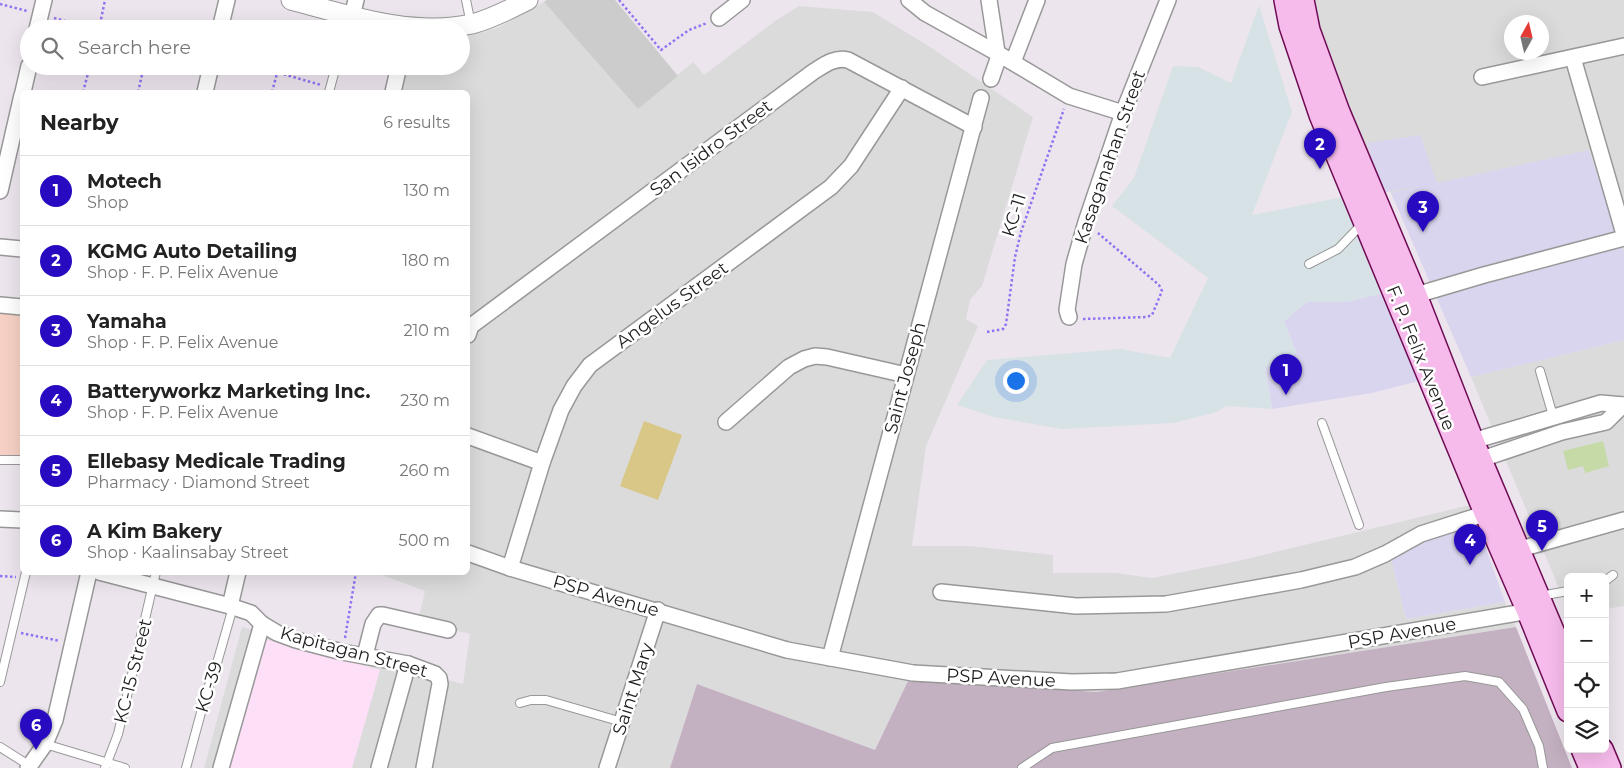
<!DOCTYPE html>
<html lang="en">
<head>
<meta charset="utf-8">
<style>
  :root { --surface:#fff; --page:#f2f2f2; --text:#222; --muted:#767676; --line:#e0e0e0; --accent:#280bc1 }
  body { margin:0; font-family:Montserrat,sans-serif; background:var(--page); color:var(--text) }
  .controls { position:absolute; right:15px; bottom:15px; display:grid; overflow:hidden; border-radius:8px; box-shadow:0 5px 20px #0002 }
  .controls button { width:45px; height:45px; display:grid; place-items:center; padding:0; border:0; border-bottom:1px solid var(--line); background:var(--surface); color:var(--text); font:25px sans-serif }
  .compass { position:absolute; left:1504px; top:15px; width:45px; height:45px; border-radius:50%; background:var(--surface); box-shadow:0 5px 20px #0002; rotate:8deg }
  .you { position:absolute; left:1015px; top:380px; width:18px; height:18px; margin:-12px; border:4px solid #fff; border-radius:50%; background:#1a73e8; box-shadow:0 0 0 8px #1a73e833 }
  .badge { display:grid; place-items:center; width:32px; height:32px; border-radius:50%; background:var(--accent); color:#fff; font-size:16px; font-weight:700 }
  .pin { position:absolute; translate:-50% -41px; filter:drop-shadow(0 1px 2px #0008) }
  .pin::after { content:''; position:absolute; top:26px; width:18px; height:15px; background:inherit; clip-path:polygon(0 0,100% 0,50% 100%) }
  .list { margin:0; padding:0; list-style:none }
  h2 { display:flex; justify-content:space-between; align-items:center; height:65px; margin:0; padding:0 20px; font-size:21px }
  h2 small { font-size:16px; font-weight:400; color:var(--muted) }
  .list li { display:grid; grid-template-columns:32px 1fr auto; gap:15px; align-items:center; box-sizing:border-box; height:70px; padding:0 20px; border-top:1px solid var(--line) }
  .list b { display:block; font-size:19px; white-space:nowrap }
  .list p { margin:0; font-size:16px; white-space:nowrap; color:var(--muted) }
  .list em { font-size:16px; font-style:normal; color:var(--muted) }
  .icon { flex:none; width:28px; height:28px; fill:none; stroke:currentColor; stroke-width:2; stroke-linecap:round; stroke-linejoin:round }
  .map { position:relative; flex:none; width:1624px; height:768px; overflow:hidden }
  .search { position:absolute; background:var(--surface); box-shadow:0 5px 20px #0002; left:20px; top:20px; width:450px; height:55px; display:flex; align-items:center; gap:12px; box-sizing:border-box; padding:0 18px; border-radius:28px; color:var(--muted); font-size:19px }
  .panel { position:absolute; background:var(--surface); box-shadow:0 5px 20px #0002; left:20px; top:90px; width:450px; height:485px; border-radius:8px }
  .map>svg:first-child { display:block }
  .residential { fill:#dbdbdc; fill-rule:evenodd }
  .commercial { fill:#dad5ee }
  .industrial { fill:#d7e2e7 }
  .education { fill:#fddff8 }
  .religious { fill:#ccc }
  .construction { fill:#c3b0c0 }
  .park { fill:#f6d0c4 }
  .pitch { fill:#d9c787 }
  .water { fill:#c6daa7 }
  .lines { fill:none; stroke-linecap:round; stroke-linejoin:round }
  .service-casing { stroke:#989898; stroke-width:10 }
  .minor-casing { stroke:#989898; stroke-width:18 }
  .tertiary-casing { stroke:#989898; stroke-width:21 }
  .secondary-casing { stroke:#6f0b55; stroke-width:24 }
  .path { stroke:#9372f2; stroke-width:2.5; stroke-dasharray:2.5 2.5; stroke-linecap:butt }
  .service { stroke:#fff; stroke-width:8 }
  .minor { stroke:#fff; stroke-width:15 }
  .tertiary { stroke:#fff; stroke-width:19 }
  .secondary { stroke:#f6bbea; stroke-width:21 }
  .labels { text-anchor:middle; stroke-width:5; stroke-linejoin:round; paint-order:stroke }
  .street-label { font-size:18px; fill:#1e1e1e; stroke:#fff }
</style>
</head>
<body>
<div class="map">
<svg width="1624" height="768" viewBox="0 0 1624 768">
  <rect width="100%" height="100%" fill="#ede5ee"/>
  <!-- residential -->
  <g class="residential">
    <path d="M1315,0H1624V253L1589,151L1391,193L1376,177L1318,23ZM1512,22H1542V52H1512Z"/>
    <polygon points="544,2 638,109 693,62 704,75 775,21 799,6 873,12 930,47 1033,117 982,286 970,300 966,319 978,326 926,446 912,546 970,546 1053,555 1053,573 1116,573 1152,578 1238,561 1470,505 1477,523 1391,558 1406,619 1505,602 1516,627 1097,692 908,681 875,750 697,684 670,768 204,768 242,627 463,684 470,634 418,621 425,591 382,575 383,572 468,572 468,92 399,92 405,66 461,66 461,36 473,35 499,27"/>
    <polygon points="1624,340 1624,606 1605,609 1605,577 1568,577 1568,610 1471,377"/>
  </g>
  <!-- commercial -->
  <g class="commercial">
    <polygon points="1420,135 1437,183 1589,150 1624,253 1624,340 1471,377 1391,193 1420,186 1386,192 1379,186 1367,143"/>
    <polygon points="1383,293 1419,381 1372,393 1272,409 1265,367 1289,363 1296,352 1284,321 1307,302 1346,302"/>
    <polygon points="1477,523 1505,602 1406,619 1391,558 1413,540"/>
  </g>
  <!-- industrial -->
  <polygon class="industrial" points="1259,5 1292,112 1252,215 1343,197 1383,293 1346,302 1307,302 1284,321 1296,352 1289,363 1265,367 1272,409 1226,406 1217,412 1173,423 1062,429 994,417 957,405 987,360 1121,349 1170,358 1208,278 1112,206 1134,178 1173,66 1198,67 1231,83"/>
  <!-- education -->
  <polygon class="education" points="261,638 380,670 352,768 227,768"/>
  <!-- religious -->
  <polygon class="religious" points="547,0 615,0 678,76 638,109 544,2"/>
  <!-- construction -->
  <polygon class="construction" points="1516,627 1572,768 670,768 697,684 875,750 908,681 1097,692"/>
  <!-- park -->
  <polygon class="park" points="0,310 22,311 22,455 0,456"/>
  <!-- pitch -->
  <polygon class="pitch" points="644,421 682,435 658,500 620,486"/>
  <!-- water -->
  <polygon class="water" points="1603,441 1609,466 1585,473 1583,466 1568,470 1563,451"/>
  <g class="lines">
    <defs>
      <g id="service">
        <polyline points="466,0 471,24"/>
        <polyline points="329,92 336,66"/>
        <polyline points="1309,264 1338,249 1363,223"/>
        <polyline points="1540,371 1553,416"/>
        <polyline points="1322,423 1359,525"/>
        <polyline points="0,460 22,460"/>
        <polyline points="1605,581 1613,575"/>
        <polyline points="1540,596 1568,591"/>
        <polyline points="0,682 26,572"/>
        <polyline points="520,703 531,700 546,700 622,722"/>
        <polyline points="45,744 125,768"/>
        <polyline points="0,747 30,766"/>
        <polyline points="105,768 118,734 156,572"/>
        <polyline points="186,768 206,694 217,663 233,607"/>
        <polyline points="1022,768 1052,748 1386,687 1465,676 1499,682 1523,709 1539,746 1543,768"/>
      </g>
      <g id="minor">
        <polyline points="909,0 925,13 997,53 1069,96 1123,113"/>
        <polyline points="989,0 998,59 991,79"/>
        <polyline points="352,16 356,0"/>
        <polyline points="719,18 742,0"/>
        <polyline points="37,29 44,0"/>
        <polyline points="220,29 227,0"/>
        <polyline points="1573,58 1624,234"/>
        <polyline points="1013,62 1037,0"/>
        <polyline points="1482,77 1624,46"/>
        <polyline points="23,92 29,66"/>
        <polyline points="205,92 211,66"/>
        <polyline points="393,92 399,66"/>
        <polyline points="0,191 22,95"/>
        <polyline points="0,247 22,249"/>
        <polyline points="1406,298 1484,275 1624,238"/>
        <polyline points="0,305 22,307"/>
        <polyline points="1069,317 1067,310 1074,264 1086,222 1123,113 1168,0"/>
        <path d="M468,335L471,326L813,72C824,65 834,57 848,60L974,127"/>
        <polyline points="726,422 789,367 804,359 815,356 827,357 906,375"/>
        <polyline points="468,436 542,463"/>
        <polyline points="1473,441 1601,403 1624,405"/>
        <polyline points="1473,462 1562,432 1606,422 1623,405"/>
        <polyline points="0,519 22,520"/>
        <polyline points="1510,552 1624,520"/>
        <polyline points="468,553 510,568 787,650 913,673 1072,682 1117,681 1536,610"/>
        <polyline points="510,568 542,463 561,410 574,386 590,365 831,187 851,166 902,88"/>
        <polyline points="99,572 230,606 251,613 262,624 277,633 296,640 342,652 408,664 435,674 439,678 440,684 424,768"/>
        <polyline points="941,592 1076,606 1166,604 1301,580 1355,567 1385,554 1421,534 1493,511"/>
        <polyline points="230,606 238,572"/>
        <polyline points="365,655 373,624 379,615 383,615 448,630"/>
        <polyline points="830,658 981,98"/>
        <polyline points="28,768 45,744 55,720 89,572"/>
        <polyline points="221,768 262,624"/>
        <polyline points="379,768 408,664"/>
        <polyline points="607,768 658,610"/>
      </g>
      <path id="tertiary" d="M291,0C348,15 411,37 472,24C492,19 510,9 528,0"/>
      <g id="secondary">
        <polyline points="1285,0 1290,26 1320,115 1485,513 1528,612 1568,711"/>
        <polyline points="1303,0 1309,30 1339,112 1416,295 1473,441 1568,666"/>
        <polyline points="1582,749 1590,768"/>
        <polyline points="1602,749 1610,768"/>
      </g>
    </defs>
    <!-- service casing -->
    <use href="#service" class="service-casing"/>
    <!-- minor casing -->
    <use href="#minor" class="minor-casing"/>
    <!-- tertiary casing -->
    <use href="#tertiary" class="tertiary-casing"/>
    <!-- secondary casing -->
    <use href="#secondary" class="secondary-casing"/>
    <!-- path -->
    <g class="path">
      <polyline points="619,0 661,50 689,30 707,23"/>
      <polyline points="0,4 27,11"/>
      <polyline points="54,18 94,29"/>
      <polyline points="99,29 105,0"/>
      <polyline points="255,66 321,85"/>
      <polyline points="83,92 90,66"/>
      <polyline points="138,92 144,66"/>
      <polyline points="272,92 279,66"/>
      <polyline points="1083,319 1147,317 1152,315 1162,291 1159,285 1098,233"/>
      <polyline points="987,332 1003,329 1006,324 1015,257 1021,232 1064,109"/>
      <polyline points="0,576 16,577"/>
      <polyline points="21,633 60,641"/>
      <polyline points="345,638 356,572"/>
    </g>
    <!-- service -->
    <use href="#service" class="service"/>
    <!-- minor -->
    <use href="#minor" class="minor"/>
    <!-- tertiary -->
    <use href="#tertiary" class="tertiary"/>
    <!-- secondary -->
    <use href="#secondary" class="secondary"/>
  </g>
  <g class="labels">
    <!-- street labels -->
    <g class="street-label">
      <text transform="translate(711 148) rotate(-37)" y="6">San Isidro Street</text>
      <text transform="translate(1110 157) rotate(-71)" y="6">Kasaganahan Street</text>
      <text transform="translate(1014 215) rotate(-73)" y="6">KC-11</text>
      <text transform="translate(672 305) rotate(-36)" y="6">Angelus Street</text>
      <text transform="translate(1421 358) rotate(68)" y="6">F. P. Felix Avenue</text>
      <text transform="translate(905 378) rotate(-75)" y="6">Saint Joseph</text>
      <text transform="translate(606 596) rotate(16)" y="6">PSP Avenue</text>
      <text transform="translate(1402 633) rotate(-10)" y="6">PSP Avenue</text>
      <text transform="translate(354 652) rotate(15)" y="6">Kapitagan Street</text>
      <text transform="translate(133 671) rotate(-76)" y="6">KC-15 Street</text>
      <text transform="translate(1001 678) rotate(3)" y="6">PSP Avenue</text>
      <text transform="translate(209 687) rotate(-73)" y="6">KC-39</text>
      <text transform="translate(633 689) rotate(-72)" y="6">Saint Mary</text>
    </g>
  </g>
</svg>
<div class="controls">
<button>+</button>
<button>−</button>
<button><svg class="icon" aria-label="locate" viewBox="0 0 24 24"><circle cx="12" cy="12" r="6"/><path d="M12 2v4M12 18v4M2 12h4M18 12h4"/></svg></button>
<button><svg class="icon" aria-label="layers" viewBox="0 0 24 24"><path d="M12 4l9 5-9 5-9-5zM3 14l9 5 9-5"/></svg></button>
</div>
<svg class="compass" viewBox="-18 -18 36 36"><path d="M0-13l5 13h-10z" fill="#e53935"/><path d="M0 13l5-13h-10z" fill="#767676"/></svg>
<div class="you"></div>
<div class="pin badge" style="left:1286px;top:395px">1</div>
<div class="pin badge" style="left:1320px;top:169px">2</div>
<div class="pin badge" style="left:1423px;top:232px">3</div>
<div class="pin badge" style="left:1470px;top:565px">4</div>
<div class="pin badge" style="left:1542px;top:551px">5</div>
<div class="pin badge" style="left:36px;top:750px">6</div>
<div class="search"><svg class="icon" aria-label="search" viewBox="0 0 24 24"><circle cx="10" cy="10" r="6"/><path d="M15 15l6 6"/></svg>Search here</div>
<section class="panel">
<h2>Nearby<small>6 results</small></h2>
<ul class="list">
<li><span class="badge">1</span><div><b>Motech</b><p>Shop</p></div><em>130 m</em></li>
<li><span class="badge">2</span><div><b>KGMG Auto Detailing</b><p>Shop · F. P. Felix Avenue</p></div><em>180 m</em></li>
<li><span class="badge">3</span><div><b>Yamaha</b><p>Shop · F. P. Felix Avenue</p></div><em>210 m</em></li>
<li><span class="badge">4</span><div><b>Batteryworkz Marketing Inc.</b><p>Shop · F. P. Felix Avenue</p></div><em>230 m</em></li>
<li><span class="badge">5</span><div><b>Ellebasy Medicale Trading</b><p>Pharmacy · Diamond Street</p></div><em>260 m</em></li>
<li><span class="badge">6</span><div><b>A Kim Bakery</b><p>Shop · Kaalinsabay Street</p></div><em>500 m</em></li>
</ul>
</section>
</div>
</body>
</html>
